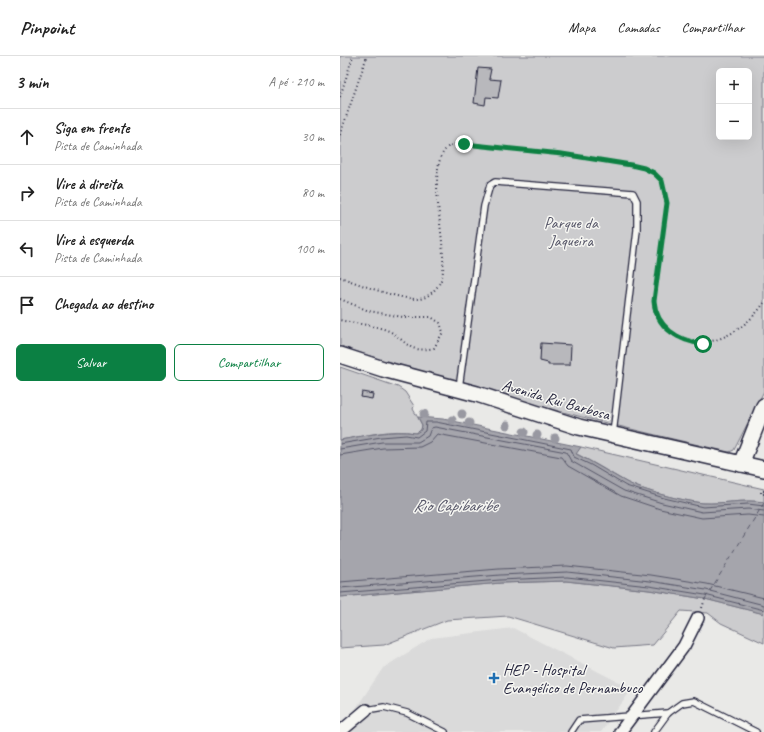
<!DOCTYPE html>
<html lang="pt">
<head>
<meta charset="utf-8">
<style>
  :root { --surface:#fff; --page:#f2f2f2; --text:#222; --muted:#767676; --line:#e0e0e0; --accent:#0b8043 }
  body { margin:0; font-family:Caveat,sans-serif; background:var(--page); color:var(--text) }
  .controls { position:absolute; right:12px; top:12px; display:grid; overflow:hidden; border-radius:6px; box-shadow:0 4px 16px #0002 }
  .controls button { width:36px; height:36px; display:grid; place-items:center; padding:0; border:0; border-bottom:1px solid var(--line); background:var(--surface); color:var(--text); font:20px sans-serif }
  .stop { position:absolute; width:12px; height:12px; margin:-9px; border:3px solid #0b8043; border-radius:50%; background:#fff }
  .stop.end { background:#0b8043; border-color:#fff; box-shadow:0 1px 4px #0008 }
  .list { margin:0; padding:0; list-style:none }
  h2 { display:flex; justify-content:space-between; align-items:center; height:52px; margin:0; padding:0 16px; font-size:17px }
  h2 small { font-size:13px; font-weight:400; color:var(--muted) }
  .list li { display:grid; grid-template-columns:26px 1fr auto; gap:12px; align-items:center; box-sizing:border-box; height:56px; padding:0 16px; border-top:1px solid var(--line) }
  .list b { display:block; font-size:15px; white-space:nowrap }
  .list p { margin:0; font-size:13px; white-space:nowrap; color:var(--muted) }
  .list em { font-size:13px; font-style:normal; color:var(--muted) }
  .actions { display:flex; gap:8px; padding:12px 16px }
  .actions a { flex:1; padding:9px 0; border:1px solid var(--accent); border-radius:6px; text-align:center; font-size:14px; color:var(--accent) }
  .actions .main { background:var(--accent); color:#fff }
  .icon { flex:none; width:22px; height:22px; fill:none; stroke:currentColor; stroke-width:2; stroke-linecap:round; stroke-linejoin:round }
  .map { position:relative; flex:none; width:424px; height:676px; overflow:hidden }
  header { display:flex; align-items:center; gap:24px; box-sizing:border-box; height:56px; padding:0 20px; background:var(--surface); border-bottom:1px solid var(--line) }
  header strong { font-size:19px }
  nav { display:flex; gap:22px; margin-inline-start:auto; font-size:14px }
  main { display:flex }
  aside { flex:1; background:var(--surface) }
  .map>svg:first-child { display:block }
  .built { fill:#dadada }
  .green { fill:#ccccce; stroke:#777784; fill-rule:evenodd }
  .water { fill:#a5a5ac; stroke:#71717f }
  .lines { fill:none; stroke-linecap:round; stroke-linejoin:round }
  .shore { stroke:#565668; stroke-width:1 }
  .ferry { stroke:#565668; stroke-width:1; stroke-dasharray:5 4; stroke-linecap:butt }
  .building { fill:#b8b8bc; stroke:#22223b }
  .lane-casing { stroke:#22223b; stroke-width:8 }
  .street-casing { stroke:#22223b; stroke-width:14 }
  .secondary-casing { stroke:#22223b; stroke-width:18 }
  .path { stroke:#22223b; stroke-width:2; stroke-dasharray:1 3; stroke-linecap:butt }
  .lane { stroke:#f6f6f2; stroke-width:5.5 }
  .street { stroke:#f6f6f2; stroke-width:11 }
  .secondary { stroke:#f6f6f2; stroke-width:15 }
  .tree { fill:#9898a1 }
  .route { stroke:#0b8043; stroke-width:5 }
  .poi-dot { fill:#1f6fb2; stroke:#f6f6f2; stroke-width:1.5 }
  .labels { text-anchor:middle; stroke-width:3; stroke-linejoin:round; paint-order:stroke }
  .park-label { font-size:16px; fill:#555567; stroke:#f6f6f2 }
  .street-label { font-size:16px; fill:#22223b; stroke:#f6f6f2 }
  .poi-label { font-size:16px; fill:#22223b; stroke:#f6f6f2; text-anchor:start }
  .water-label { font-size:17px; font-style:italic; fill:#565668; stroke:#f6f6f2 }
</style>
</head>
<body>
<header>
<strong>Pinpoint</strong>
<nav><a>Mapa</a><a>Camadas</a><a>Compartilhar</a></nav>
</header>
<main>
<aside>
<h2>3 min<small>A pé · 210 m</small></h2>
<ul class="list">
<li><svg class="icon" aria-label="ahead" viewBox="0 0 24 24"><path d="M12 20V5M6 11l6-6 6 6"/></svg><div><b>Siga em frente</b><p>Pista de Caminhada</p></div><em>30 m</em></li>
<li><svg class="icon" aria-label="right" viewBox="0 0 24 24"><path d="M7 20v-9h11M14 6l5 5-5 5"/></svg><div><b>Vire à direita</b><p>Pista de Caminhada</p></div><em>80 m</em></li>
<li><svg class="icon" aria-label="left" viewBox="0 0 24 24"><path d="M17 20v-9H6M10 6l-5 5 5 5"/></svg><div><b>Vire à esquerda</b><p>Pista de Caminhada</p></div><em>100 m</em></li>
<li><svg class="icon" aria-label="arrive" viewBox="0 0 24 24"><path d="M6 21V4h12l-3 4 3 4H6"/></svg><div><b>Chegada ao destino</b></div></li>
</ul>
<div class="actions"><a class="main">Salvar</a><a>Compartilhar</a></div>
</aside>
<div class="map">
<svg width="424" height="676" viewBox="0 0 424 676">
  <rect width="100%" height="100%" fill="#e9e9e7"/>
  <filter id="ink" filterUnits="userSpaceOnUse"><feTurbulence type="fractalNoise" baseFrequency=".025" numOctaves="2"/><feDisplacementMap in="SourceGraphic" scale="8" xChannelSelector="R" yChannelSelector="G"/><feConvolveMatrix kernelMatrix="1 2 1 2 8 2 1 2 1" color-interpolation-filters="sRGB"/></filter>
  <g filter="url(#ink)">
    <!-- built -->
    <polygon class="built" points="173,572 292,633 261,676 0,676 43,612 91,582"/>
    <!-- green -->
    <g class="green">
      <path d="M0,0H424V335L394,394L389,396C258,366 127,334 0,290ZM379,15H409V81H379Z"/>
      <path d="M0,311L58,331L65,336L74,350L73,353L82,369L81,374L76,377C51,372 25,380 0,384Z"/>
      <path d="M241,391L424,433V446C403,443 384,448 363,447C344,445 303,435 286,426C269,416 253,406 235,397Z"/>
      <polygon points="226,525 309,534 365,543 421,557 424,558 424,587 381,567 368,557 341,555 313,589 274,592 168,560 107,564 44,589 0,592 0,541 161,527"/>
    </g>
    <!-- water -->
    <path class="water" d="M78,361L103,363L241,391L236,398C253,406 269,417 286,426C303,435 344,445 363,447C384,448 403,443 424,446V558L365,543L309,534L226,525L161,527L0,541V384C25,380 51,373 76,377L81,374L82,369Z"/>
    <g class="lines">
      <!-- shore -->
      <g class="shore">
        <polyline points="0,388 41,381 66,379 77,381 85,375 86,366 96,366 231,393 234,401 251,409 286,430 324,442 363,451 408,448 424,450"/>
        <polyline points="0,393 42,386 78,386 88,380 91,372 95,371 226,396 231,405 284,435 322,447 362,456 408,453 424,455"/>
        <polyline points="0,399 43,392 80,391 90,386 97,378 221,401 228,410 281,440 320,453 362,462 408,459 424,461"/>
        <polyline points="0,526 159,513 227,510 311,519 367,528 424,542"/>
        <polyline points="0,532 160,519 227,516 310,525 366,534 424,549"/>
        <polyline points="0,537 160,524 227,521 309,530 365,539 424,554"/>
      </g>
      <!-- ferry -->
      <polyline class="ferry" points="365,543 424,447"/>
    </g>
    <!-- building -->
    <g class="building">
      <polygon points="138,12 151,13 149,23 161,24 158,42 146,41 145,49 134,47"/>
      <polygon points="201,287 231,289 230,309 208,309 208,307 200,305"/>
      <polygon points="22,336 33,338 32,343 21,341"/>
    </g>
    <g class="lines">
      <defs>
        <g id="lane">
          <polyline points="119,332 144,150 150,129 155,126 293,137 297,145 297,174 273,378"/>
          <polyline points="26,654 44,651 67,657 105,676"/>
          <polyline points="231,676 239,664 328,657"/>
          <polyline points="314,676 328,657 342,647 354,645 416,676"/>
        </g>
        <g id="street">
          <polyline points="0,676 26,654"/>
          <polyline points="280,676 344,590 358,562"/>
        </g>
        <g id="secondary">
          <polyline points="0,299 43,313 137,338 239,371 424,413"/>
          <polyline points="401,408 424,350"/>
        </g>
      </defs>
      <!-- lane casing -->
      <use href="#lane" class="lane-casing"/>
      <!-- street casing -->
      <use href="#street" class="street-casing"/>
      <!-- secondary casing -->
      <use href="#secondary" class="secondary-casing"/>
      <!-- path -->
      <g class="path">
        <polyline points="0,41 13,0"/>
        <polyline points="0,79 27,0"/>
        <path d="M0,221C19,228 60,244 79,243C89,242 100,230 102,221C109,192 84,112 107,92C112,87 117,88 124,88L222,98L291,109L304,112L314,117L322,125L327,147L314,245C315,258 320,267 330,276C363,301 404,276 424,247"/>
        <path d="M0,243L29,255L63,261H91L100,267L103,276L94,292C67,298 68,285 49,275C35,269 16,268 0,264"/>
        <polyline points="424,435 421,435 421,438 424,438"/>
        <polyline points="362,552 365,543"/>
      </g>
      <!-- lane -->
      <use href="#lane" class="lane"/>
      <!-- street -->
      <use href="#street" class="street"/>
      <!-- secondary -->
      <use href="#secondary" class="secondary"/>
    </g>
    <!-- trees -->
    <g class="tree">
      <circle cx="84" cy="358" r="4.5"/>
      <circle cx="122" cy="358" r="4.5"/>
      <circle cx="112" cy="364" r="4.5"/>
      <circle cx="129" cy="367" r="4.5"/>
      <circle cx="167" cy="369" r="4.5"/>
      <circle cx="184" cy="376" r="4.5"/>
      <circle cx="197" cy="379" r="4.5"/>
      <circle cx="215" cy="382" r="4.5"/>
    </g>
  </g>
  <g class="lines" filter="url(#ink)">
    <!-- route -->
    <path class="route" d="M124,88L222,98L291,109L304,112L314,117L322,125L327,147L314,245C316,271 338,285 363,288"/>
  </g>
  <!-- markers -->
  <path class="poi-dot" d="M152 616h4v4h4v4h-4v4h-4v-4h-4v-4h4z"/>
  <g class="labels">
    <!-- park labels -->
    <g class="park-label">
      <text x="231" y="172">Parque da<tspan x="231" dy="18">Jaqueira</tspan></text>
    </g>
    <!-- street labels -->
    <g class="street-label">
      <text transform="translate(216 343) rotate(16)" y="6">Avenida Rui Barbosa</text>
    </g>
    <!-- poi labels -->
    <g class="poi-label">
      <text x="163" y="619">HEP - Hospital<tspan x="163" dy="18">Evangélico de Pernambuco</tspan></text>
    </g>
    <!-- water labels -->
    <g class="water-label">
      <text x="115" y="455">Rio Capibaribe</text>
    </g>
  </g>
</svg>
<div class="controls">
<button>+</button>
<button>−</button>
</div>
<div class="stop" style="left:363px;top:288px"></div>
<div class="stop end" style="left:124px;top:88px"></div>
</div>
</main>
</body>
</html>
